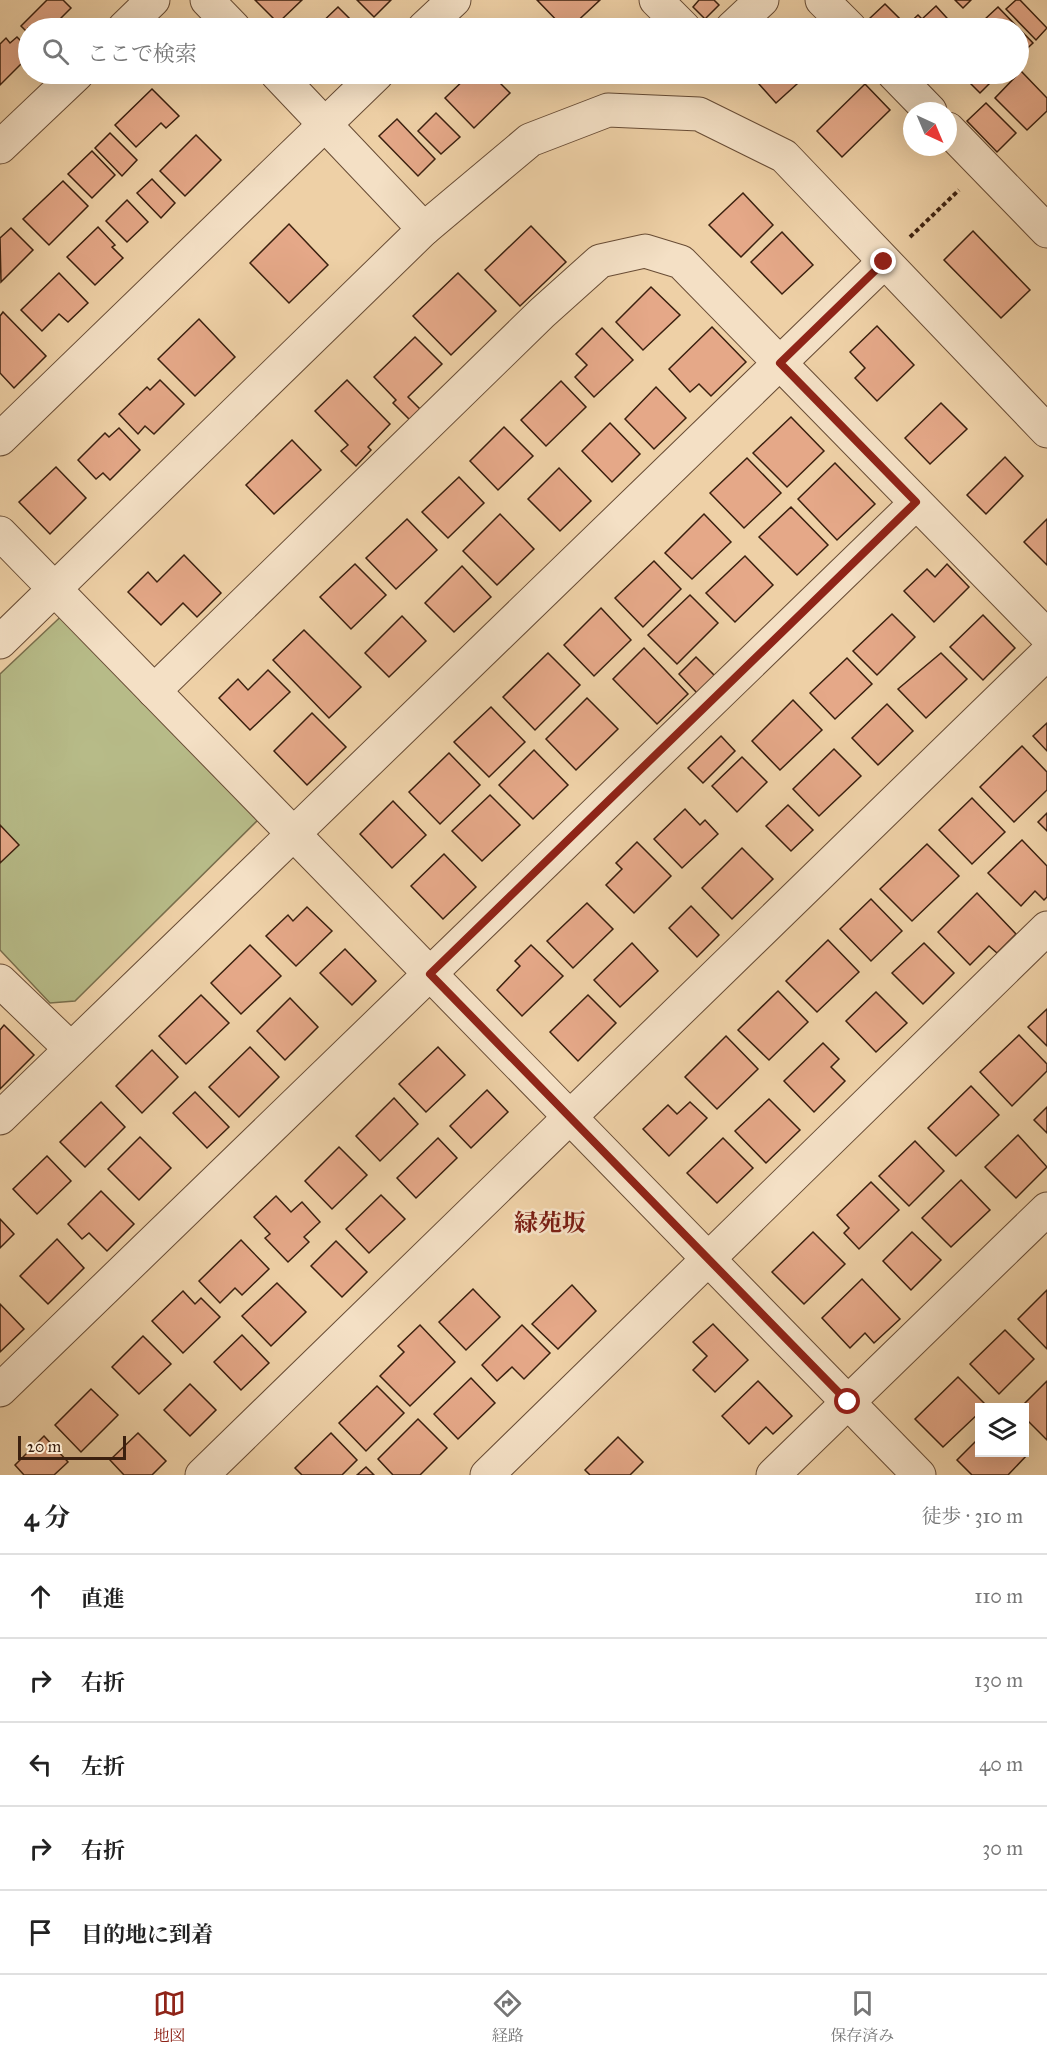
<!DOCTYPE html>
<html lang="ja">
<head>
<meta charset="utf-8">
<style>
  :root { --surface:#fff; --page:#f2f2f2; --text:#222; --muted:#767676; --line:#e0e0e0; --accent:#8f2418 }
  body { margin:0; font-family:"IM FELL Great Primer","Noto Serif JP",serif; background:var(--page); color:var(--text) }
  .controls { position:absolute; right:18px; bottom:18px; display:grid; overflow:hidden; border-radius:0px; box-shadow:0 6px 24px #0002 }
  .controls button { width:54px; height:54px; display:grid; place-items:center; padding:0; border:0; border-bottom:2px solid var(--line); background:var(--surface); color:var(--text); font:30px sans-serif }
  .compass { position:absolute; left:903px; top:102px; width:54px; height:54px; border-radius:50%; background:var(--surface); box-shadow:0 6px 24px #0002; rotate:136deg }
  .scale { position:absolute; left:18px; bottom:15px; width:108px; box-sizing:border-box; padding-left:6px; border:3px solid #3b200f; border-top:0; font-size:16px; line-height:21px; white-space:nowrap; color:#3b200f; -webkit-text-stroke:4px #f4e0c5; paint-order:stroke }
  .stop { position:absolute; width:18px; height:18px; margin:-14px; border:4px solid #8f2418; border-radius:50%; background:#fff }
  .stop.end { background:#8f2418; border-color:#fff; box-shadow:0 2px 6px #0008 }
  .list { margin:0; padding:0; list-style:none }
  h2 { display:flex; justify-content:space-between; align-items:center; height:78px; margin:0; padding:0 24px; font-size:26px }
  h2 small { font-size:20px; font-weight:400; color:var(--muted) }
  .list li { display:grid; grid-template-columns:39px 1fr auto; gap:18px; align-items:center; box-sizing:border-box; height:84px; padding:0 24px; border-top:2px solid var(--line) }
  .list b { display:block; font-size:22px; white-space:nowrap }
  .list em { font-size:20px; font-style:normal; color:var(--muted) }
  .icon { flex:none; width:33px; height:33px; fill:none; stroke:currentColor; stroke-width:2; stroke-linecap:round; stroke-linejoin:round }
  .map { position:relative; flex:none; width:1047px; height:1475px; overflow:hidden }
  .search { position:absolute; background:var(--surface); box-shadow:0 6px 24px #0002; left:18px; right:18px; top:18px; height:66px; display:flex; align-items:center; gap:15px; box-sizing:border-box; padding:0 21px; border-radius:33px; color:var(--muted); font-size:22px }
  .sheet { height:498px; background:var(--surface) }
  nav { display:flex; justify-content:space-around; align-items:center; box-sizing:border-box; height:84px; border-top:2px solid var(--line); background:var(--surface); font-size:16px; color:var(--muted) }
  nav a { display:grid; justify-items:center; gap:3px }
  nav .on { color:var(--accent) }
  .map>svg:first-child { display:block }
  .green { fill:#b7bb88; stroke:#796e4c; stroke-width:1.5 }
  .building { fill:#e5a888; stroke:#3b200f; stroke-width:1.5 }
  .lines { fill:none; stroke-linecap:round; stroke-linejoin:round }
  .minor-casing { stroke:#684c35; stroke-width:35 }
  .tertiary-casing { stroke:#684c35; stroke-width:35 }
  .path { stroke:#3b200f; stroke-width:4; stroke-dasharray:4.5 3; stroke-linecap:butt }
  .minor { stroke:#f4e0c5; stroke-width:33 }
  .tertiary { stroke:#f4e0c5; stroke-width:33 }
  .route { stroke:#8f2418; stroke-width:8 }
  .labels { text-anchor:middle; stroke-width:5; stroke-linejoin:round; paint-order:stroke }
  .quarter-label { font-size:24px; font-weight:bold; fill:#7a1f14; stroke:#f4e0c5 }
</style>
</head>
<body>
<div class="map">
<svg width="1047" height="1475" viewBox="0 0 1047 1475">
  <rect width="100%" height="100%" fill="#eed0a6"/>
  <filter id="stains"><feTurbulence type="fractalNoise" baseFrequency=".00333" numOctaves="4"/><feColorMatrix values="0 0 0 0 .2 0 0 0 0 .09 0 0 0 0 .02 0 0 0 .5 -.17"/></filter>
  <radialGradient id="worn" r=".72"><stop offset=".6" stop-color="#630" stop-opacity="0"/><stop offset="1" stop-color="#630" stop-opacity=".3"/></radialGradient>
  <!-- green -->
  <polygon class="green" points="71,607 269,809 75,1001 50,1003 0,950 0,674"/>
  <!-- building -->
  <g class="building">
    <polygon points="47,0 63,0 71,8 51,28 28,28 28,33 21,26"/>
    <polygon points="255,0 302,0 278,23"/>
    <polygon points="357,0 391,0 374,17"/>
    <polygon points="537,0 600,0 570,28 564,28"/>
    <polygon points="699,0 714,0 719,5 705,19 693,7"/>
    <polygon points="955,0 971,0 963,8"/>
    <polygon points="1016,0 1020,0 1047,28 1036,40 1006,9"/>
    <polygon points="885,4 902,21 893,28 878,28 869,19"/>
    <polygon points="936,6 956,28 904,28 918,15 922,19"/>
    <polygon points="338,7 359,28 316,28"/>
    <polygon points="998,7 1033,43 1018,57 1018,28 992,28 984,20"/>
    <polygon points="17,37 28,48 28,57 0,85 0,44 6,38 10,43"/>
    <polygon points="1021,71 1047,98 1047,111 1027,130 995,98"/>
    <polygon points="470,74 491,74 510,93 474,128 445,98"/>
    <polygon points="770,74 808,74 776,103 759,84"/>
    <polygon points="830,74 845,74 837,81"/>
    <polygon points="961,74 999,74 980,93"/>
    <polygon points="865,84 890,110 842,157 817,131"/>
    <polygon points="152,89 179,116 166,128 161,123 136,147 115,125"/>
    <polygon points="986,103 1016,133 997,152 967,121"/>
    <polygon points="436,113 460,137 441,154 418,131"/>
    <polygon points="397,119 435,159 418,176 379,136"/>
    <polygon points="110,133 137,160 122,176 95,148"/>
    <polygon points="196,135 221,160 185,196 160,171"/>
    <polygon points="92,151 115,175 92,198 68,174"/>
    <polygon points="152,179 175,203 161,218 137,193"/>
    <polygon points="63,181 88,206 49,245 23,219"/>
    <polygon points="743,193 773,225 741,257 709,225"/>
    <polygon points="127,200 148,222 127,242 106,221"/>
    <polygon points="289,224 328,265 289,303 250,263"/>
    <polygon points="531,226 566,262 520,306 485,270"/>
    <polygon points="98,227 115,245 112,247 123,258 95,285 67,257"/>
    <polygon points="11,228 33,250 1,282 0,238"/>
    <polygon points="973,231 1030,290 1001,318 944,260"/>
    <polygon points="782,232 813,265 782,294 751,262"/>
    <polygon points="59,273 88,303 68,322 59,314 42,331 21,310"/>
    <polygon points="458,273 496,311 451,355 413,316"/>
    <polygon points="651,287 680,315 643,350 616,322"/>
    <polygon points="3,312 46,356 14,388 0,373 0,316"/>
    <polygon points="199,319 235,357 195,396 158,359"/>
    <polygon points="877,326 914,365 877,401 855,378 865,368 850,352"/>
    <polygon points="712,327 746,362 711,396 699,384 690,392 669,369"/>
    <polygon points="602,328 633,360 594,397 575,377 587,365 576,354"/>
    <polygon points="415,337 442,364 408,397 421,410 410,420 393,403 396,400 374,377"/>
    <polygon points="160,380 184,404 154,434 145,426 138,434 119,414 147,387 150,390"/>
    <polygon points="347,380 390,424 368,447 371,450 356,466 341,451 348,445 315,411"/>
    <polygon points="561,381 586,407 546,446 521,420"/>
    <polygon points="656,387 686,418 654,449 625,419"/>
    <polygon points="941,403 967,429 930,464 905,438"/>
    <polygon points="791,417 824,451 787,487 753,453"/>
    <polygon points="610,423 640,454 612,482 582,451"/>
    <polygon points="504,427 533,456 498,490 470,461"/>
    <polygon points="119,428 140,450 110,480 103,473 96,479 78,460 105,433 109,437"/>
    <polygon points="292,440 321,470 274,514 246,485"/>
    <polygon points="1005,457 1023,476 986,514 967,495"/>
    <polygon points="747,458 781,493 744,528 710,493"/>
    <polygon points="835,463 875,504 837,540 798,499"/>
    <polygon points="56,467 86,498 50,534 19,502"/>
    <polygon points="559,468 591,501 560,531 528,499"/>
    <polygon points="459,477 484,503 448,538 422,512"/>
    <polygon points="791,507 828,545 797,575 759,537"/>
    <polygon points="500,514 534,549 497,585 463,551"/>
    <polygon points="704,514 731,542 692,579 665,553"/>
    <polygon points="407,519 437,550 396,589 366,558"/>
    <polygon points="1047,519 1047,565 1024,542"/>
    <polygon points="184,555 221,593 197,617 183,603 161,625 128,592 148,572 157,582"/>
    <polygon points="745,556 773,585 735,622 706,593"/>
    <polygon points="654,561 681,589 643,627 615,598"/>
    <polygon points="355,564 386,595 351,629 320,597"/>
    <polygon points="947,564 969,587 934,622 904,591 927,569 935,577"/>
    <polygon points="462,566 491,597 454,632 425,603"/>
    <polygon points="690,595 718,623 677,664 648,635"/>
    <polygon points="601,608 631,640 594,676 564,645"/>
    <polygon points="892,614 915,637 877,675 853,651"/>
    <polygon points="983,615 1015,648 983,680 950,647"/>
    <polygon points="402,616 426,641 389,677 365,653"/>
    <polygon points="304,630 361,687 329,718 273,660"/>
    <polygon points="644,648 688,694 657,724 613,679"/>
    <polygon points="548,653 580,685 535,730 503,697"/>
    <polygon points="941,653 967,679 926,718 898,689"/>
    <polygon points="696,657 715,676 697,693 679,674"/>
    <polygon points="847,658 872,684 835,719 810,693"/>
    <polygon points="268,670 290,692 250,730 219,698 238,679 248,690"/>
    <polygon points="587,698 618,729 576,770 546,739"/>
    <polygon points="793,700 822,730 780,770 752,741"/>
    <polygon points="887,704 913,731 878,765 852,738"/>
    <polygon points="491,707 525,742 489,777 454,742"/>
    <polygon points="312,713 346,747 307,785 274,751"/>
    <polygon points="1047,723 1047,751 1033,736"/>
    <polygon points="721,736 735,751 703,783 688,768"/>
    <polygon points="1022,746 1047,772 1047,790 1014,822 980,787"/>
    <polygon points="834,749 861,776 819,816 793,789"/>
    <polygon points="534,750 568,785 533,819 499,785"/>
    <polygon points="449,753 480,785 440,824 409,792"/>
    <polygon points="742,757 767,782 737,812 712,786"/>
    <polygon points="490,795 520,825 482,861 452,831"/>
    <polygon points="972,798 1005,832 972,864 939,830"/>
    <polygon points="393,801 426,835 392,868 360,834"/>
    <polygon points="788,805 813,830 791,851 766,826"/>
    <polygon points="685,809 700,825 705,820 718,834 682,868 654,839"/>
    <polygon points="1047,813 1047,831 1038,822"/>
    <polygon points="0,825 19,845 0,863"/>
    <polygon points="1022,840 1047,866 1047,897 1044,900 1035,891 1021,906 988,873"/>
    <polygon points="637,842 671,876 634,913 606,885 622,869 616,863"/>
    <polygon points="927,844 959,876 912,921 880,889"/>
    <polygon points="742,848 773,879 732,919 702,888"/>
    <polygon points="444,854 476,887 443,919 411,886"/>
    <polygon points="977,893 1016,934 997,953 989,946 970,965 938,932"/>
    <polygon points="871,899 902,931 871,961 840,929"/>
    <polygon points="587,903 613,929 573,968 547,941"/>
    <polygon points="691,906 719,935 697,957 669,928"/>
    <polygon points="307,907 332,931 296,966 266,936 288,915 293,921"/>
    <polygon points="828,940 859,972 817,1012 786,981"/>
    <polygon points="632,943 658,971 620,1007 594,980"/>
    <polygon points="924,943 954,973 923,1004 892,973"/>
    <polygon points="250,945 281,976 241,1014 211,983"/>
    <polygon points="531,945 563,976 522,1016 497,990 520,966 515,961"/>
    <polygon points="345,949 376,981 352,1005 320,973"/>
    <polygon points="778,991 808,1022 769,1060 738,1030"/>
    <polygon points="876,992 907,1023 876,1052 846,1021"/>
    <polygon points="201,995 229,1023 186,1064 159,1036"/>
    <polygon points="588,995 616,1023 578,1061 550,1032"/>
    <polygon points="290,998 318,1027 285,1060 257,1031"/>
    <polygon points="1047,1009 1047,1046 1028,1027"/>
    <polygon points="4,1025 34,1055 0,1089 0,1030"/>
    <polygon points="1019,1035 1047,1064 1047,1071 1012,1106 980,1072"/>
    <polygon points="726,1036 758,1069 717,1109 685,1077"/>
    <polygon points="823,1043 839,1059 831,1067 845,1081 814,1112 784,1081"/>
    <polygon points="250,1047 279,1077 239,1117 209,1087"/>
    <polygon points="438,1047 465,1075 426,1112 399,1084"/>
    <polygon points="152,1050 178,1077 142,1113 116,1086"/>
    <polygon points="971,1086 999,1115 956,1156 928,1128"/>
    <polygon points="487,1090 508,1112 471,1148 450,1126"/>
    <polygon points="195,1092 229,1127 207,1148 173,1113"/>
    <polygon points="394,1098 418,1124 380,1161 356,1136"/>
    <polygon points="769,1099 800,1130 766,1163 735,1131"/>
    <polygon points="101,1102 125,1127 85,1167 60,1142"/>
    <polygon points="690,1102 707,1118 669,1156 643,1129 668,1105 677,1114"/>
    <polygon points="1047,1107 1047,1133 1034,1120"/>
    <polygon points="1018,1135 1047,1167 1016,1198 985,1167"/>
    <polygon points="140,1137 171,1168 139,1200 108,1169"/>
    <polygon points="438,1138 457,1158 416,1198 397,1178"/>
    <polygon points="723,1138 753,1168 717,1203 687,1173"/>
    <polygon points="915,1141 944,1171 909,1206 879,1176"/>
    <polygon points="339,1147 367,1175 332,1209 305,1181"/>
    <polygon points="47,1156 71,1181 37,1214 13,1189"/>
    <polygon points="961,1180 990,1210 951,1247 922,1218"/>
    <polygon points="871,1182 899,1210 859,1249 844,1233 849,1228 837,1215"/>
    <polygon points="101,1191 134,1224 107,1251 89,1233 82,1239 68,1224"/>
    <polygon points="381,1195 405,1219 369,1253 346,1229"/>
    <polygon points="276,1196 291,1212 302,1202 320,1222 304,1237 309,1242 288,1262 265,1238 270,1234 254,1217"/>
    <polygon points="0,1219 14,1234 0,1248"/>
    <polygon points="813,1232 845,1264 804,1304 772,1272"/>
    <polygon points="912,1232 941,1260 911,1290 883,1261"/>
    <polygon points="57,1239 84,1268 48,1304 20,1276"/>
    <polygon points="241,1240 269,1269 242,1295 235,1288 220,1303 199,1281"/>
    <polygon points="336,1241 367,1272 342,1297 311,1266"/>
    <polygon points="862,1279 900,1319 874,1343 865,1333 850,1348 822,1318"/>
    <polygon points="277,1283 306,1312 271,1346 242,1316"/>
    <polygon points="572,1285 596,1311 558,1349 532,1324"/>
    <polygon points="473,1289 500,1317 466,1350 439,1322"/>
    <polygon points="1047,1290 1047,1349 1018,1319"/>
    <polygon points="183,1291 195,1304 201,1298 220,1317 183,1353 152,1321"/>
    <polygon points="0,1304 24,1329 0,1352"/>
    <polygon points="713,1324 748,1360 715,1392 693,1370 707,1356 693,1342"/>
    <polygon points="420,1325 455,1362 410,1406 380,1376 404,1352 398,1346"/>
    <polygon points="522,1325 550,1353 524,1379 512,1367 497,1381 482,1365"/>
    <polygon points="1005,1330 1034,1359 999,1394 970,1364"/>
    <polygon points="242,1335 269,1363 241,1390 214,1362"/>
    <polygon points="143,1336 171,1364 139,1394 112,1367"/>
    <polygon points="958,1377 986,1405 980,1408 980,1412 943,1447 915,1419"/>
    <polygon points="471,1378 495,1403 458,1439 434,1414"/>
    <polygon points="758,1381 792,1416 773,1434 766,1427 749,1444 722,1416"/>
    <polygon points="1047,1381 1047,1440 1024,1417 1024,1408 1020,1408"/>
    <polygon points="190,1384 216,1410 190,1436 164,1410"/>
    <polygon points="377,1386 404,1413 366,1451 339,1423"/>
    <polygon points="91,1389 118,1415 81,1452 55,1425"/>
    <polygon points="418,1419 447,1448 420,1475 393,1475 378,1459"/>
    <polygon points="138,1433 166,1461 152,1475 124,1475 110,1460"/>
    <polygon points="331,1433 357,1460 342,1475 302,1475 295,1468"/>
    <polygon points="44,1436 68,1462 54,1475 24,1475 15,1465"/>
    <polygon points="618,1437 643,1462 630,1475 590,1475 585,1470"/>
    <polygon points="980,1437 980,1452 1024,1452 1024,1450 1028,1454 1008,1475 972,1475 957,1460"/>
    <polygon points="366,1467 374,1475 357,1475"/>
  </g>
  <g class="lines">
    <defs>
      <g id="minor">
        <polyline points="207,0 234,28"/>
        <polyline points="656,0 684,28"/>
        <polyline points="822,0 850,28"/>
        <polyline points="124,28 153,0"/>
        <polyline points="424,28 454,0"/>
        <polyline points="732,28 762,0"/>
        <polyline points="277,74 424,229"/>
        <polyline points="894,74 930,111"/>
        <polyline points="948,129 1047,231"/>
        <polyline points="0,147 77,74"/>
        <polyline points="0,439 377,74"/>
        <polyline points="0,533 919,1475"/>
        <polyline points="154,691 542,313 600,261 645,251 681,262 1047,636"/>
        <polyline points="0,981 71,1049"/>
        <polyline points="0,1118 884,262"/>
        <polyline points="0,1390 916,503"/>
        <polyline points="202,1475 1047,653"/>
        <polyline points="487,1475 1047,928"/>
        <polyline points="773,1475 1047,1209"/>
      </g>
      <polyline id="tertiary" points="0,642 424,229 530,140 608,110 699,114 784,156 1047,431"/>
    </defs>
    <!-- minor casing -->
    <use href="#minor" class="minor-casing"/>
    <!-- tertiary casing -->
    <use href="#tertiary" class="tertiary-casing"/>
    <!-- path -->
    <polyline class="path" points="910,237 959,190"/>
    <!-- minor -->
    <use href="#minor" class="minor"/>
    <!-- tertiary -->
    <use href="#tertiary" class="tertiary"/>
  </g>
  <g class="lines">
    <!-- route -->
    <polyline class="route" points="848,1402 430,974 916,502 780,363 884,262"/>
  </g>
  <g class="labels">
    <!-- quarter labels -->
    <g class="quarter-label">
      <text x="550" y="1231">緑苑坂</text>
    </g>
  </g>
  <rect width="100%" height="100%" filter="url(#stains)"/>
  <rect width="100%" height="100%" fill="url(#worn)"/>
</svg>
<div class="controls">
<button><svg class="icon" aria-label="layers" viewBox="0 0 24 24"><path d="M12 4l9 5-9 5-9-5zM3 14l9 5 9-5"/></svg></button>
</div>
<svg class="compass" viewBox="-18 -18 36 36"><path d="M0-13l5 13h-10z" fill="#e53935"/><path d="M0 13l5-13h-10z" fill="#767676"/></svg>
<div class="scale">20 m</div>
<div class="stop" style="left:848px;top:1402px"></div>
<div class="stop end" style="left:884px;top:262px"></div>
<div class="search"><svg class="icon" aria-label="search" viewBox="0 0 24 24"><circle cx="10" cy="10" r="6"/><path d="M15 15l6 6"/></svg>ここで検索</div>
</div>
<section class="sheet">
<h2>4 分<small>徒歩 · 310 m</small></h2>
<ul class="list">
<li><svg class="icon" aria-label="ahead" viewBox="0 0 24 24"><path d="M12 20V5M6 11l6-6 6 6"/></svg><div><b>直進</b></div><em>110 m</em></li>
<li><svg class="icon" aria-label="right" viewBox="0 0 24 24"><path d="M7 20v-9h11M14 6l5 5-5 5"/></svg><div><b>右折</b></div><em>130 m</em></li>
<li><svg class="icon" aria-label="left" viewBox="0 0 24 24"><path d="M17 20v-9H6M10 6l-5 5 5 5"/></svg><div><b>左折</b></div><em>40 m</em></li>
<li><svg class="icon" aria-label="right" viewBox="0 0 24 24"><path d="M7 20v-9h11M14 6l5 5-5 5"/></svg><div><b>右折</b></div><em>30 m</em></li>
<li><svg class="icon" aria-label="arrive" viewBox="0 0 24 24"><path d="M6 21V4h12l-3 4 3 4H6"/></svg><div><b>目的地に到着</b></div></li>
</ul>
</section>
<nav>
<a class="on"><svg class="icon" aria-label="map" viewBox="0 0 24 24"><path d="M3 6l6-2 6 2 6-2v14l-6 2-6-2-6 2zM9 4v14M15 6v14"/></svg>地図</a>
<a><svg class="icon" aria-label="directions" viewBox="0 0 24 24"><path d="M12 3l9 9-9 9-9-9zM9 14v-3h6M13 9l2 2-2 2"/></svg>経路</a>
<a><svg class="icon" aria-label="saved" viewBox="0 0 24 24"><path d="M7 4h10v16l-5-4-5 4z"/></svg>保存済み</a>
</nav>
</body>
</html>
